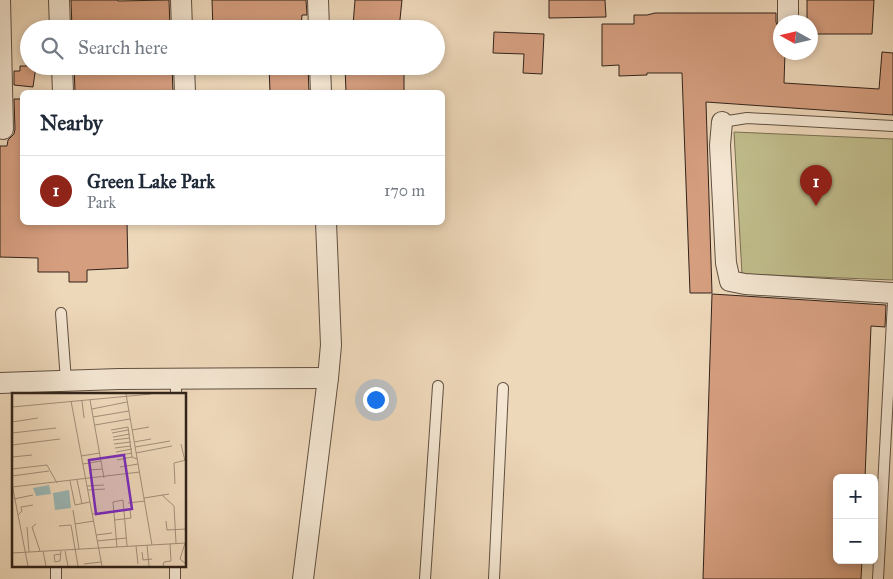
<!DOCTYPE html>
<html lang="en">
<head>
<meta charset="utf-8">
<style>
  :root { --surface:#fff; --page:#f6f6f7; --text:#1f2937; --muted:#747a83; --line:#e0e1e3; --accent:#8f2418 }
  body { margin:0; font-family:"IM FELL Great Primer",serif; background:var(--page); color:var(--text) }
  .controls { position:absolute; right:15px; bottom:15px; display:grid; overflow:hidden; border-radius:8px; box-shadow:0 2px 8px #0003 }
  .controls button { width:45px; height:45px; display:grid; place-items:center; padding:0; border:0; border-bottom:1px solid var(--line); background:var(--surface); color:var(--text); font:25px sans-serif }
  .compass { position:absolute; left:773px; top:15px; width:45px; height:45px; border-radius:50%; background:var(--surface); box-shadow:0 2px 8px #0003; rotate:278deg }
  .you { position:absolute; left:375px; top:399px; width:18px; height:18px; margin:-12px; border:4px solid #fff; border-radius:50%; background:#1a73e8; box-shadow:0 0 0 8px #1a73e833 }
  .badge { display:grid; place-items:center; width:32px; height:32px; border-radius:50%; background:var(--accent); color:#fff; font-size:16px; font-weight:700 }
  .pin { position:absolute; translate:-50% -41px; filter:drop-shadow(0 1px 2px #0008) }
  .pin::after { content:''; position:absolute; top:26px; width:18px; height:15px; background:inherit; clip-path:polygon(0 0,100% 0,50% 100%) }
  .list { margin:0; padding:0; list-style:none }
  h2 { display:flex; justify-content:space-between; align-items:center; height:65px; margin:0; padding:0 20px; font-size:21px }
  h2 small { font-size:16px; font-weight:400; color:var(--muted) }
  .list li { display:grid; grid-template-columns:32px 1fr auto; gap:15px; align-items:center; box-sizing:border-box; height:70px; padding:0 20px; border-top:1px solid var(--line) }
  .list b { display:block; font-size:19px; white-space:nowrap }
  .list p { margin:0; font-size:16px; white-space:nowrap; color:var(--muted) }
  .list em { font-size:16px; font-style:normal; color:var(--muted) }
  .icon { flex:none; width:28px; height:28px; fill:none; stroke:currentColor; stroke-width:2; stroke-linecap:round; stroke-linejoin:round }
  .map { position:relative; flex:none; width:893px; height:579px; overflow:hidden }
  .search { position:absolute; background:var(--surface); box-shadow:0 2px 8px #0003; left:20px; top:20px; width:425px; height:55px; display:flex; align-items:center; gap:12px; box-sizing:border-box; padding:0 18px; border-radius:28px; color:var(--muted); font-size:19px }
  .panel { position:absolute; background:var(--surface); box-shadow:0 2px 8px #0003; left:20px; top:90px; width:425px; height:135px; border-radius:8px }
  .map>svg:first-child { display:block }
  .green { fill:#c0bc8b; stroke:#787052 }
  .building { fill:#d59e7f; stroke:#31231a }
  .lines { fill:none; stroke-linecap:round; stroke-linejoin:round }
  .service-casing { stroke:#605042; stroke-width:12 }
  .minor-casing { stroke:#605042; stroke-width:22 }
  .service { stroke:#f4e6d2; stroke-width:10 }
  .minor { stroke:#f4e6d2; stroke-width:20 }
  .inset-road { fill:none; stroke:#a2907a; stroke-width:1 }
  .view { fill:#7b2cbf; fill-opacity:0.15; stroke:#7b2cbf; stroke-width:2.5 }
  .inset-edge { fill:none; stroke:#31231a; stroke-width:2.5 }
</style>
</head>
<body>
<div class="map">
<svg width="893" height="579" viewBox="0 0 893 579">
  <rect width="100%" height="100%" fill="#eed8ba"/>
  <filter id="stains"><feTurbulence type="fractalNoise" baseFrequency=".004" numOctaves="4"/><feColorMatrix values="0 0 0 0 .2 0 0 0 0 .09 0 0 0 0 .02 0 0 0 .5 -.17"/></filter>
  <radialGradient id="worn" r=".72"><stop offset=".6" stop-color="#630" stop-opacity="0"/><stop offset="1" stop-color="#630" stop-opacity=".3"/></radialGradient>
  <!-- green -->
  <polygon class="green" points="734,132 893,139 893,280 742,274"/>
  <!-- building -->
  <g class="building">
    <polygon points="71,0 118,0 118,1 169,0 170,29 72,29"/>
    <polygon points="212,0 306,0 307,15 302,15 301,27 268,27 268,28 257,29 213,29"/>
    <polygon points="355,0 402,0 399,29 355,29 355,25 353,25"/>
    <polygon points="549,0 605,0 606,17 549,18"/>
    <polygon points="807,0 874,0 872,34 810,34 810,22 807,22"/>
    <polygon points="655,13 776,13 776,22 778,27 780,31 780,52 785,52 784,83 879,89 882,52 893,53 893,115 706,102 712,293 690,293 682,73 647,73 647,75 619,76 619,65 602,66 602,24 634,24 634,15 647,15"/>
    <polygon points="494,32 544,34 542,74 523,73 524,54 493,53"/>
    <polygon points="20,66 36,66 33,87 14,85 14,71 20,71"/>
    <polygon points="74,66 172,66 173,92 75,92"/>
    <polygon points="269,66 308,66 309,92 270,92"/>
    <polygon points="404,66 404,92 346,92 345,67"/>
    <polygon points="14,99 22,99 22,222 127,222 128,268 87,270 87,282 69,282 69,272 38,272 38,258 0,257 0,146 7,146 8,140 14,134 15,129"/>
    <polygon points="712,294 886,305 885,327 871,326 865,478 837,478 837,560 862,560 861,579 703,579"/>
  </g>
  <g class="lines">
    <defs>
      <g id="service">
        <polyline points="722,122 747,118 893,126"/>
        <polyline points="61,313 66,381"/>
        <polyline points="176,394 176,379"/>
        <polyline points="56,565 56,579"/>
        <polyline points="175,579 175,565"/>
        <polyline points="425,579 438,386"/>
        <polyline points="494,579 503,388"/>
        <polyline points="878,579 893,302"/>
      </g>
      <g id="minor">
        <polyline points="0,0 3,129"/>
        <polyline points="59,0 60,29"/>
        <polyline points="181,0 182,29"/>
        <polyline points="318,0 319,29"/>
        <polyline points="788,0 788,22"/>
        <polyline points="62,66 63,92"/>
        <polyline points="184,66 185,92"/>
        <polyline points="320,66 321,92"/>
        <polyline points="722,122 720,145 726,263 730,281 745,284 893,293"/>
        <polyline points="0,383 119,379 328,378"/>
        <polyline points="303,579 328,378 331,345 326,222"/>
      </g>
    </defs>
    <!-- service casing -->
    <use href="#service" class="service-casing"/>
    <!-- minor casing -->
    <use href="#minor" class="minor-casing"/>
    <!-- service -->
    <use href="#service" class="service"/>
    <!-- minor -->
    <use href="#minor" class="minor"/>
  </g>
  <!-- overview -->
  <g transform="translate(12 393)">
    <rect width="174" height="174" fill="#eed8ba"/>
    <path d="M37,92L39,101L24,103L21,95ZM57,97L59,115L43,117L41,100Z" fill="#9bb8b7"/>
    <path class="inset-road" d="M114,1L140,152M78,7L92,85M59,8L90,173M70,8L72,25M0,14L139,1M80,16L115,9M81,24L117,18M0,29L26,25M83,32L118,26M99,37L116,34L120,64L125,66M120,37L137,34M0,40L44,35M100,40L116,37M101,44L118,41M101,47L118,45M122,49L139,46M102,51L119,49M169,51L173,68M0,52L48,46M123,54L158,48M103,55L119,53M104,59L120,56M124,60L160,53M69,63L88,60M104,63L120,60M0,64L20,62M105,67L120,64M71,71L89,68M108,74L126,71M0,76L35,72L45,90M0,83L37,78M79,85L78,77L90,76M65,87L70,111M58,88L63,112L78,109M0,91L16,173M163,91L162,70L174,67M75,93L92,92M0,94L128,79M76,97L93,96M150,102L162,113L164,150M132,105L157,101M2,106L21,102M116,110L133,108M61,117L67,156M80,121L102,119M6,122L10,118L9,114L21,112M103,127L119,125L118,117M154,128L155,137L174,136M24,131L20,134L28,158M63,131L82,128M47,133L59,132L66,173M15,134L17,159M84,142L100,140M85,148L114,145M173,150L168,166L174,171M135,152L137,173M124,153L126,171M105,154L101,109L111,107L115,153M31,158L34,173M53,158L56,173M130,159L131,167L140,166M0,160L174,150M48,161L42,162L43,169L48,168L49,158M72,171L89,169M151,173L152,169L159,168L158,151"/>
    <path class="view" d="M112,62L120,116L84,121L77,67Z"/>
    <rect width="174" height="174" class="inset-edge"/>
  </g>
  <rect width="100%" height="100%" filter="url(#stains)"/>
  <rect width="100%" height="100%" fill="url(#worn)"/>
</svg>
<div class="controls">
<button>+</button>
<button>−</button>
</div>
<svg class="compass" viewBox="-18 -18 36 36"><path d="M0-13l5 13h-10z" fill="#e53935"/><path d="M0 13l5-13h-10z" fill="#747a83"/></svg>
<div class="you"></div>
<div class="pin badge" style="left:816px;top:206px">1</div>
<div class="search"><svg class="icon" aria-label="search" viewBox="0 0 24 24"><circle cx="10" cy="10" r="6"/><path d="M15 15l6 6"/></svg>Search here</div>
<section class="panel">
<h2>Nearby<small></small></h2>
<ul class="list">
<li><span class="badge">1</span><div><b>Green Lake Park</b><p>Park</p></div><em>170 m</em></li>
</ul>
</section>
</div>
</body>
</html>
